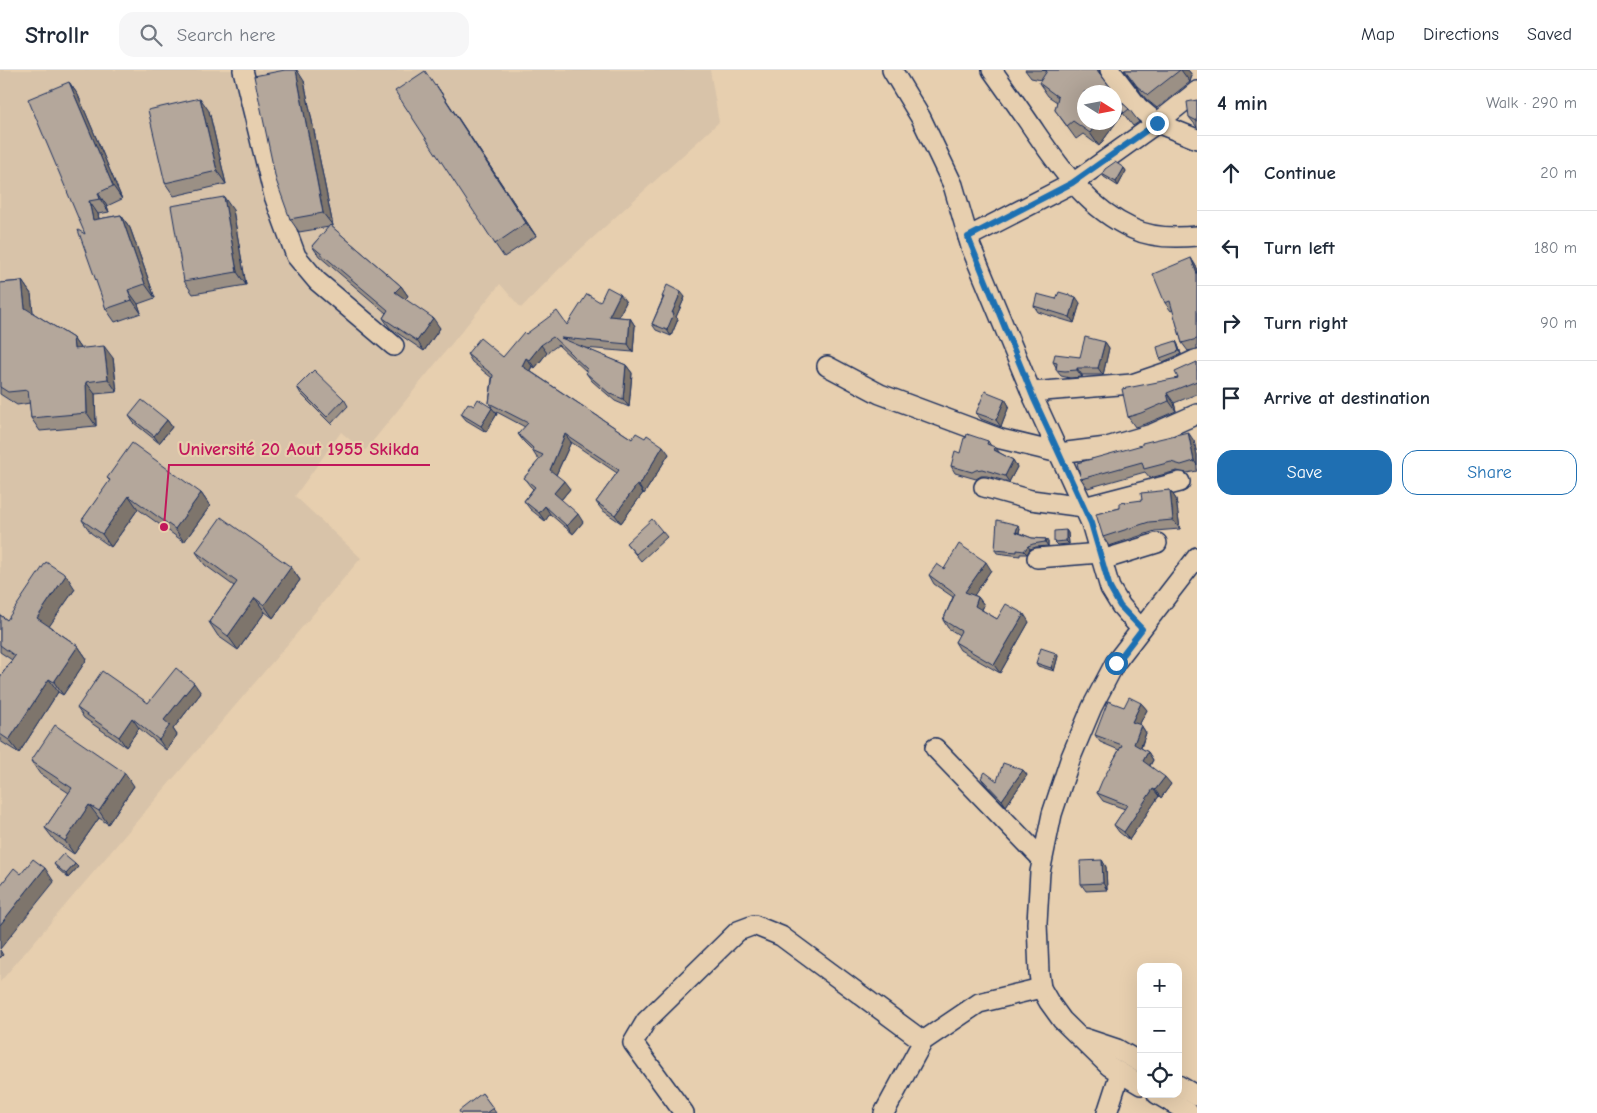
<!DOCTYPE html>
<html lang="en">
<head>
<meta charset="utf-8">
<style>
  :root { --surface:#fff; --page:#f6f6f7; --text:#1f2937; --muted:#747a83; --line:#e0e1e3; --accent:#1f6fb2 }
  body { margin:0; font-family:"Comic Neue",sans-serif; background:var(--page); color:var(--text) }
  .controls { position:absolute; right:15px; bottom:15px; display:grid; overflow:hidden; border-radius:10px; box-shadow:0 5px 20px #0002 }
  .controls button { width:45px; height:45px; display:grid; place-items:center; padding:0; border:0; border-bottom:1px solid var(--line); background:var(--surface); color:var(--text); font:25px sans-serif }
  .compass { position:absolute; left:1077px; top:15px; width:45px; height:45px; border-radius:50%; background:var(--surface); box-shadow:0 5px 20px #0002; rotate:101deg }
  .stop { position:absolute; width:15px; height:15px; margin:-11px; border:4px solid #1f6fb2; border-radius:50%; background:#fff }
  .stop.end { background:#1f6fb2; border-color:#fff; box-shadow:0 1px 5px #0008 }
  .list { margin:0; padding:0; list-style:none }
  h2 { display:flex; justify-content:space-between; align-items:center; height:65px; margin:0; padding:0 20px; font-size:21px }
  h2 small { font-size:16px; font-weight:400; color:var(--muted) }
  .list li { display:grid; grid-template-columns:32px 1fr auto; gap:15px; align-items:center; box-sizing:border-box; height:75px; padding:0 20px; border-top:1px solid var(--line) }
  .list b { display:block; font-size:19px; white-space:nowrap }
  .list em { font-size:16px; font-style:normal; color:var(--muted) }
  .actions { display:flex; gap:10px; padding:15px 20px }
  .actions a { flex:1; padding:11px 0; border:1px solid var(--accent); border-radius:15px; text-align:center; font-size:18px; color:var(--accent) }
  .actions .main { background:var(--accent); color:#fff }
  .icon { flex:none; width:28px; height:28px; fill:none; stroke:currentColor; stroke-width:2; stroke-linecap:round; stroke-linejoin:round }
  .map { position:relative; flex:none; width:1197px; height:1043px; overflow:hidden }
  header { display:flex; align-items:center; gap:30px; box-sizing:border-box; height:70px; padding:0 25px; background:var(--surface); border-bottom:1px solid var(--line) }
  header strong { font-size:24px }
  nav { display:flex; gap:28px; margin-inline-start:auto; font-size:18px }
  .search { width:350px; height:45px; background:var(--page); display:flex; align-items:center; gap:12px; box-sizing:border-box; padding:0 18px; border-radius:15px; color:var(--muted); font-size:19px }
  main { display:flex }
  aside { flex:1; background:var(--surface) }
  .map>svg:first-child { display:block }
  .built { fill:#d8c3a9 }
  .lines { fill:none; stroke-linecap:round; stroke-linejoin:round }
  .street-casing { stroke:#1b2f5e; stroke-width:22 }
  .street { stroke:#e7cfaf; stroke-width:19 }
  .wall { fill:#9b9085; stroke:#1b2f5e }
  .shaded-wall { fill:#7e756c; stroke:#1b2f5e }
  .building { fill:#b4a79b; stroke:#1b2f5e }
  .route { stroke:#1f6fb2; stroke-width:6 }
  .leader { fill:none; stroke:#c2185b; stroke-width:2 }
  .callout-dot { fill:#c2185b; stroke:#e7cfaf; stroke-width:2 }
  .callout-label { font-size:18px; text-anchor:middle; font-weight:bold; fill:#c2185b; stroke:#e7cfaf; stroke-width:4.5; stroke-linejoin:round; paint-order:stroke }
</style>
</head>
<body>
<header>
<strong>Strollr</strong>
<div class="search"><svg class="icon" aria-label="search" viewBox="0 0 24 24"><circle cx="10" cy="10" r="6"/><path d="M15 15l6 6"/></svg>Search here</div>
<nav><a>Map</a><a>Directions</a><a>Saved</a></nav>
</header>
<main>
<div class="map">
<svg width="1197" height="1043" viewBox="0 0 1197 1043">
  <rect width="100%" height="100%" fill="#e7cfaf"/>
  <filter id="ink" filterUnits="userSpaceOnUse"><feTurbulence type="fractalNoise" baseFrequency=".02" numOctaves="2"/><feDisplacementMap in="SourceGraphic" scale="10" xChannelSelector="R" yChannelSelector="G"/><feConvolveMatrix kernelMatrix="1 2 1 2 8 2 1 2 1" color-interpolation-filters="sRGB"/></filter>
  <g filter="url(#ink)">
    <!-- built -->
    <polygon class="built" points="0,0 710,0 719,52 560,198 521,238 500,214 364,382 341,362 295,426 361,488 0,912"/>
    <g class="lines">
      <defs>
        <g id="street">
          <polyline points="243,0 274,126 296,186 317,211 394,276"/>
          <polyline points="892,0 921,48 953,115 971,177 1034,329 1091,453 1110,518 1121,536 1141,559"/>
          <path d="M992,0C1007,21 1022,42 1036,63C1062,101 1089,139 1133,159C1152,168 1177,168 1197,166"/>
          <polyline points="1110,0 1138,37 1157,53 1197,69"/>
          <polyline points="968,167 1073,113 1157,53 1197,21"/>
          <polyline points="827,296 880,324 1001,369 1059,383 1107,377 1152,364 1197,344"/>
          <polyline points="1031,322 1132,314 1176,299 1197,289"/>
          <polyline points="984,417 1031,430 1084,437 1180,412"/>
          <polyline points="1037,488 1100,483"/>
          <polyline points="1102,490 1157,473"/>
          <polyline points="935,678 1042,789"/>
          <polyline points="1084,968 1117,979 1141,993"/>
          <polyline points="1141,1015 1109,996 1062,950 1049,932 1041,918 1039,903 1037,853 1040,802 1052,744 1071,687 1092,637 1115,593 1197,487"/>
          <polyline points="1178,1015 1197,1026"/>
          <polyline points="1157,1024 1189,1043"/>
          <polyline points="684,1043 633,973 646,951 738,861 754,855 781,866 923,971"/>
          <polyline points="884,1043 923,971 979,933 1041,918"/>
          <polyline points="1107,1043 1120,1003"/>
        </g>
      </defs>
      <!-- street casing -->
      <use href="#street" class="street-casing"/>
      <!-- street -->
      <use href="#street" class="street"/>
    </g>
    <!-- wall -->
    <g class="wall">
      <polygon points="1025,0 1099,0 1100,5 1120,31 1129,39 1139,52 1133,56 1123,43 1099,76 1083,64 1076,69 1055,40 1057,32 1048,26 1039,13 1041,10 1031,8"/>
      <polygon points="1124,0 1188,0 1192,5 1190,12 1157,38 1146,29"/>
      <polygon points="304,11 333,156 331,156 401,216 408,226 405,229 440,258 424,281 390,258 383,248 386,243 319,186 312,176 329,157 299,162 290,149"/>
      <polygon points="69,12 78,25 122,129 107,136 109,142 98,144 99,149 121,145 130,158 155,228 138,234 141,243 115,252 106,239 85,164"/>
      <polygon points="436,15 536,166 504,187 495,174 435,16"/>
      <polygon points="1197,30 1197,57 1189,47"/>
      <polygon points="209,41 226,114 174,126 165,113"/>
      <polygon points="1124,98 1126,101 1118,116 1104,107 1102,104"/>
      <polygon points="233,140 246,215 193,224 184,211"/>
      <polygon points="1191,188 1197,198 1197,279 1188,281 1182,273 1173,240 1171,241 1165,233"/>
      <polygon points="22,211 31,224 33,243 73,268 80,278 113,288 117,322 95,324 96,356 40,361 31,348 30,333 17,335 0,324 0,213"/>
      <polygon points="662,227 685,227 676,247 678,249 671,266 656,260 652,254 663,228"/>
      <polygon points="1056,229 1080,233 1074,253 1038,242 1034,236"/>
      <polygon points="600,232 626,232 618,247 630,248 635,256 633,282 584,278 626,295 632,303 629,337 615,331 592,311 586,303 587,302 558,275 547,283 535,298 532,296 530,301 632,369 669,384 644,424 643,423 621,453 602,440 596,432 617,403 571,372 556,405 570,419 561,430 583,452 573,464 550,444 545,451 530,439 524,431 533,419 530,416 524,408 540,389 537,388 532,380 524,372 518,364 525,357 495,341 497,344 486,362 466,350 461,344 474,336 492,337 489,333 492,308 472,292 467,284 503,287 526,264 567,255"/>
      <polygon points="1176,271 1178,275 1181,284 1163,292 1160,288"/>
      <polygon points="1105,272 1109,278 1103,305 1082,305 1082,307 1070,308 1061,306 1056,300 1056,297 1053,292 1080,287"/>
      <polygon points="1197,292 1197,324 1174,333 1176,341 1148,353 1135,357 1128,347"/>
      <polygon points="297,317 344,329 348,336 331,354 301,324"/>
      <polygon points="1005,329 1009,336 1001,357 981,349 976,343"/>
      <polygon points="129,346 167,350 172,357 159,373 134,353"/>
      <polygon points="988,371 991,376 1000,383 1013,390 1017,397 1009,412 987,406 981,406 976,409 955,403 951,396 960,383"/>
      <polygon points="1194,371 1197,385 1197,401 1187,403 1177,401 1150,408 1145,402 1088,418 1081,409"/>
      <polygon points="107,408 201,423 210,436 184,472 138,439 111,477 91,463 82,450 110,411"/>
      <polygon points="1170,420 1176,429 1180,459 1155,461 1109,476 1103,467 1120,438"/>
      <polygon points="1020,458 1019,463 1032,468 1046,469 1048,472 1048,476 1036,477 1030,479 1027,484 1020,484 1020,486 997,483 995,480"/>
      <polygon points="1066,460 1068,463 1069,474 1057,475 1054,472"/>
      <polygon points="662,461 667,467 641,491 626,473"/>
      <polygon points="196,482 291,497 300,510 273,548 265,542 238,580 218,566 209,552 234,516 205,495"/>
      <polygon points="944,499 991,500 974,525 978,527 984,535 982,540 997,549 1029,552 1000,603 960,580 955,572 959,565 948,558 943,550 953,527 934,514 929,505"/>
      <polygon points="75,519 49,556 78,576 87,589 63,625 58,622 19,683 0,671 0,607 12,590 0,582 0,545 7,550"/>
      <polygon points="1056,583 1058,586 1054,601 1038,596 1036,593"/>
      <polygon points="201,623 173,659 177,665 166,680 139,658 126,677 84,648 77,638 148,633"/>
      <polygon points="1141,633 1147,640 1139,655 1141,655 1146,663 1141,678 1148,682 1153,690 1150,696 1171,714 1161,728 1159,726 1129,770 1119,762 1114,755 1125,739 1103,731 1097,723 1119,680 1100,672 1095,665 1124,637"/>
      <polygon points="31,691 134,716 108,754 99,748 74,784 55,771 45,758 69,723 40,704"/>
      <polygon points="1023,700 1027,705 1006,736 985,714 981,708 997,711"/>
      <polygon points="1102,790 1106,797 1107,820 1086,821 1081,814"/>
      <polygon points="54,794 75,794 78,797 68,808 57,798"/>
      <polygon points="482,1023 496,1043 460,1043"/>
    </g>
    <!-- shaded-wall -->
    <g class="shaded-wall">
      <polygon points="296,0 297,0 304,11 333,156 323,143"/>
      <polygon points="1181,0 1188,0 1192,5 1190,12"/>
      <polygon points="69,12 78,25 122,129 113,116"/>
      <polygon points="436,15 445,28 536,166 526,153"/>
      <polygon points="200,28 209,41 226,114 217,101"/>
      <polygon points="1114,31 1123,43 1099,76 1090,63 1097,52 1114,52"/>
      <polygon points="1124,98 1126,101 1118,116 1116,112"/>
      <polygon points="98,123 107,136 109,142 100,129"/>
      <polygon points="224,127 233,140 246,215 237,202"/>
      <polygon points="89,131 98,144 102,163 93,150"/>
      <polygon points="121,145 130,158 155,228 145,214"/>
      <polygon points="1191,188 1197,198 1197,204"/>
      <polygon points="22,211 31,224 34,251 25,238"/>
      <polygon points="401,216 408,226 402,232 395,222"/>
      <polygon points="128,220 138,234 141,243 132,230"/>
      <polygon points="681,222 685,227 676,247 678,249 671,266 667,260 672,243"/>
      <polygon points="620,224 626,232 615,254 609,246"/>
      <polygon points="1076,227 1080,233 1074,253 1070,247"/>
      <polygon points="433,248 440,258 424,281 417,271"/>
      <polygon points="630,248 635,256 633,282 628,274"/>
      <polygon points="73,268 82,281 74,279"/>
      <polygon points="1176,271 1178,275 1181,284 1179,281"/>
      <polygon points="1105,272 1109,278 1103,305 1098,298"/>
      <polygon points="541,275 547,283 535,298 529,290"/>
      <polygon points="104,276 113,288 117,322 108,309"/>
      <polygon points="526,288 532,296 528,304 522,296"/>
      <polygon points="626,295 632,303 629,337 623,329"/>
      <polygon points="1077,298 1082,305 1082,307 1077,300"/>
      <polygon points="86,312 95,324 96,356 87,343"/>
      <polygon points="1167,323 1174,333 1176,341 1169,331"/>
      <polygon points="1005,329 1009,336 1001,357 996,350"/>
      <polygon points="492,338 497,344 486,362 481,356"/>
      <polygon points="167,350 172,357 159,373 154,366"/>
      <polygon points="1188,362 1194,371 1197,385 1197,395 1194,391"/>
      <polygon points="565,364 571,372 555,407 550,400"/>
      <polygon points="663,376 669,384 644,424 639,416"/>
      <polygon points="995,377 1000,383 994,380"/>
      <polygon points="1013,390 1017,397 1009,412 1005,406"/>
      <polygon points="564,411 570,419 560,431 554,423"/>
      <polygon points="637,415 643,423 621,453 615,445"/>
      <polygon points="1170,420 1176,429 1180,459 1173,450"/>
      <polygon points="201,423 210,436 184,472 175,459"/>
      <polygon points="129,426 138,439 111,477 102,464"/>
      <polygon points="545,436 550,444 545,451 539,443"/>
      <polygon points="578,444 583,452 573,464 567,456"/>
      <polygon points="1018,455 1020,458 1018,466 1016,462"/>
      <polygon points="1066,460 1068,463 1069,474 1066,471"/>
      <polygon points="1046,469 1048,472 1048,476 1045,472"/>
      <polygon points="1028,476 1030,479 1027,484 1024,481"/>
      <polygon points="986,492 991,500 971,530 965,522"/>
      <polygon points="291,497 300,510 273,548 264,535"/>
      <polygon points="66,505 75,519 46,561 37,548"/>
      <polygon points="978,527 984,535 980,544 975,536"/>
      <polygon points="255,528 265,542 238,580 228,566"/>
      <polygon points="1024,544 1029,552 1000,603 994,595"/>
      <polygon points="78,576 87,589 63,625 54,612"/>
      <polygon points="1056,583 1058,586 1054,601 1051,598"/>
      <polygon points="49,609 58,622 19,683 9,670"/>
      <polygon points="194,613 201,623 173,659 177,665 166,680 159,670 164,650"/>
      <polygon points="1141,633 1147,640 1137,659 1132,652"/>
      <polygon points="132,648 139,658 126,677 119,667"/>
      <polygon points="1141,655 1146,663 1139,681 1134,674"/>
      <polygon points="1148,682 1153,690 1148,698 1143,691"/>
      <polygon points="1023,700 1027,705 1006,736 1002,730"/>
      <polygon points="125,703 134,716 108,754 99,741"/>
      <polygon points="1165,707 1171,714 1161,728 1155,720"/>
      <polygon points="1153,719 1159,726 1129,770 1124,762"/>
      <polygon points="89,735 99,748 74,784 65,771"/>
      <polygon points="1102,790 1106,797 1107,820 1103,813"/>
      <polygon points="75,794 78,797 68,808 66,804"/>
      <polygon points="45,798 54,812 0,879 0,855"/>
      <polygon points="0,880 3,885 0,888"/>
    </g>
    <!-- building -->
    <g class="building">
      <polygon points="285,0 296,0 323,143 290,149 276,110 254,6"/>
      <polygon points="1042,0 1097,0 1114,22 1084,22 1084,52 1097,52 1090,63 1073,51 1067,56 1055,40 1058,27 1039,13 1047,1"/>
      <polygon points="1125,0 1180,0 1148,25 1137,16"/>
      <polygon points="425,1 435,16 436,15 526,153 495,174 395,21"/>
      <polygon points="69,12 113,116 98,123 100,129 89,131 93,150 121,145 145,214 128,220 132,230 106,239 78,160 85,164 28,29"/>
      <polygon points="1114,24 1120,31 1129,39 1124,43 1114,31"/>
      <polygon points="200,28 217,101 165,113 148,40"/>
      <polygon points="1197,30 1197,51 1189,47 1187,32"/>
      <polygon points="1115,92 1124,98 1116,112 1102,104 1105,99"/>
      <polygon points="224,127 237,202 184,211 171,136"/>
      <polygon points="330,155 401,216 395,222 433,248 417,271 383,248 388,240 312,176"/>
      <polygon points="1191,188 1197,204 1197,269 1182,273 1170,231 1165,233 1153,204"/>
      <polygon points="22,211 25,238 73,268 74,279 104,276 108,309 86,312 87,343 31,348 28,320 8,322 0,317 0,213"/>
      <polygon points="667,215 681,222 672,243 674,243 667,260 652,254 664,227 662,227"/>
      <polygon points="607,217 620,224 609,246 630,248 628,274 561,268 626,295 623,329 609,323 586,303 588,300 553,267 541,275 529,290 526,288 522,296 632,369 636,363 645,368 647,365 663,376 639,416 637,415 615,445 596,432 619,400 565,364 550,400 564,411 554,423 578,444 567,456 545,436 539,443 524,431 535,417 524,408 543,385 532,380 533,378 518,364 528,353 489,333 493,305 467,284 480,268 503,287 524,262 526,264 557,241 567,255 587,224 600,232"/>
      <polygon points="1059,222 1076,227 1070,247 1034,236 1037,224 1056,229"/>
      <polygon points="1085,267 1105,272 1098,298 1077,298 1077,300 1065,301 1056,300 1057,293 1053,292 1055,284 1080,287"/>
      <polygon points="1176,271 1179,281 1160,288 1157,277"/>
      <polygon points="1197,292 1197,311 1167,323 1169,331 1141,343 1128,347 1122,319 1178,308 1175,302"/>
      <polygon points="314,300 344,329 327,347 297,317"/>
      <polygon points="985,321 1005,329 996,350 976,343"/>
      <polygon points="478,329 492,338 481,356 461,344 468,333 474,336"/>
      <polygon points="142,330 167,350 154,366 129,346"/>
      <polygon points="1188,362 1194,391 1181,395 1171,392 1144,399 1142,392 1081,409 1077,393 1142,375 1142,373"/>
      <polygon points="967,364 988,371 987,374 995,377 994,380 1013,390 1005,406 982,399 976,400 972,402 951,396 955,381 960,383 964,368 966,368"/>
      <polygon points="132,373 201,423 175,459 129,426 102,464 82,450 110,410 107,408"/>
      <polygon points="1170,420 1173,450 1149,452 1103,467 1096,444 1120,438 1120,433 1142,430 1141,423"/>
      <polygon points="221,447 291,497 264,535 255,528 228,566 209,552 237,512 196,482"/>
      <polygon points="652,449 662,461 636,484 626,473"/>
      <polygon points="997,450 1018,455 1016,462 1032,468 1046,469 1045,472 1033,474 1028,476 1024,481 1017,480 1017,482 995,480"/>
      <polygon points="1066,460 1066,471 1054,472 1054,461"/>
      <polygon points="959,474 986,492 965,522 978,527 975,536 997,549 1006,534 1024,544 994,595 955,572 961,561 943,550 955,524 929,505 937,494 944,499"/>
      <polygon points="46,492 66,505 37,548 78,576 54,612 49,609 9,670 0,664 0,607 15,586 0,575 0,545 7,550"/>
      <polygon points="1041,578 1056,583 1051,598 1036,593"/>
      <polygon points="176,598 194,613 164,650 170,655 159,670 132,648 119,667 77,638 102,601 148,633"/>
      <polygon points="1129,627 1141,633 1132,652 1141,655 1134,674 1148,682 1143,691 1165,707 1155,720 1153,719 1124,762 1114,755 1127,735 1097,723 1102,711 1122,675 1095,665 1108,631 1124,637"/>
      <polygon points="55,655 125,703 99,741 89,735 65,771 45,758 72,718 31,691"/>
      <polygon points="1003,693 1023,700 1002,730 981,708 985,702 997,711"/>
      <polygon points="63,784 75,794 66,804 54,794"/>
      <polygon points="33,789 45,798 0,855 0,816 14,798 21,804"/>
      <polygon points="1102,790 1103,813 1081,814 1080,791"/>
      <polygon points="482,1023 493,1038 486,1043 460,1043 459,1041"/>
    </g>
  </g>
  <g class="lines" filter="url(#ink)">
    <!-- route -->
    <polyline class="route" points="1116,593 1142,559 1120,536 1110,518 1091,453 1034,329 968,167 1072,113 1157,53"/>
  </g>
  <!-- callouts -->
  <path class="leader" d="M164 457L169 395H430"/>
  <circle class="callout-dot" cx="164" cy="457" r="5"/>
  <g class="callout-label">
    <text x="299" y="385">Université 20 Aout 1955 Skikda</text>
  </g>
</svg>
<div class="controls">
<button>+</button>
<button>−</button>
<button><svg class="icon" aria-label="locate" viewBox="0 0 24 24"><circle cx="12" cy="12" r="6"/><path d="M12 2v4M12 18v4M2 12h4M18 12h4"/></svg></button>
</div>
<svg class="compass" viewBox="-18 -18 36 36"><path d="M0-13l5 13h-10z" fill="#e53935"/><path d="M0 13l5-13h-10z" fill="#747a83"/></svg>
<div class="stop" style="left:1116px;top:593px"></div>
<div class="stop end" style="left:1157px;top:53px"></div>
</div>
<aside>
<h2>4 min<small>Walk · 290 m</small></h2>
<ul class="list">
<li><svg class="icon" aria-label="ahead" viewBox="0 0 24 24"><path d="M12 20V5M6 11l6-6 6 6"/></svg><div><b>Continue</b></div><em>20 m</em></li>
<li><svg class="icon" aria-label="left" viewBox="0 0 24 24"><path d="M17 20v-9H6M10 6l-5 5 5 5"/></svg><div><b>Turn left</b></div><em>180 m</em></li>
<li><svg class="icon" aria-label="right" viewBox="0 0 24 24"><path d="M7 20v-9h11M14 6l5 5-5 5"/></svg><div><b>Turn right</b></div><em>90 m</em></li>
<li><svg class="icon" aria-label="arrive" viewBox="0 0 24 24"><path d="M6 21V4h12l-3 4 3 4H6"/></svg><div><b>Arrive at destination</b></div></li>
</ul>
<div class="actions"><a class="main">Save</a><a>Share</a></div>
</aside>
</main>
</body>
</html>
